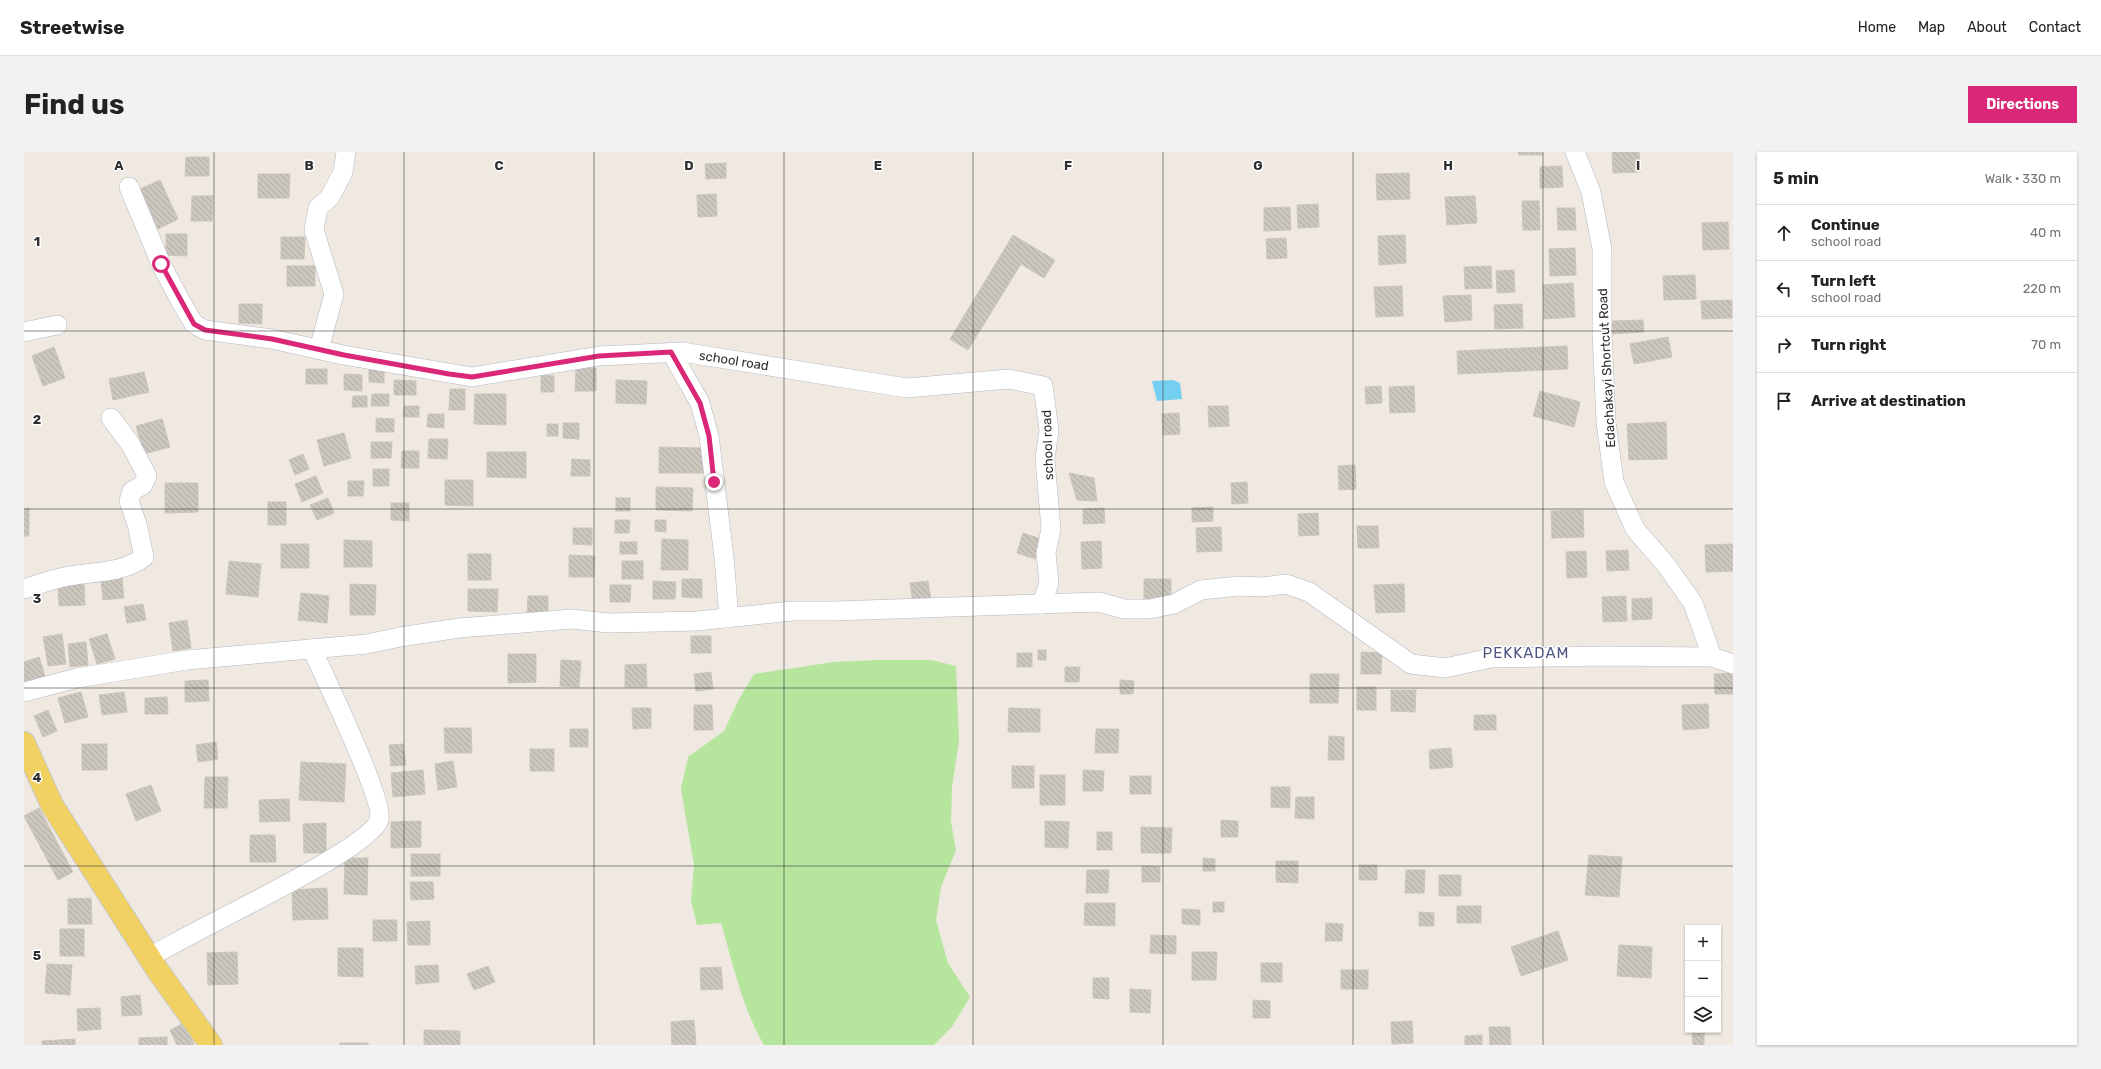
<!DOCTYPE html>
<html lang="en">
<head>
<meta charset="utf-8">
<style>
  :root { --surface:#fff; --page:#f2f2f2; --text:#222; --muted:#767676; --line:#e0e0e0; --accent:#db2777 }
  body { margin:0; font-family:Rubik,sans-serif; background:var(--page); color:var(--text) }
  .controls { position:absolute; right:12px; bottom:12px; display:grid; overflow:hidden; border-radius:0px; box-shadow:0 1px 3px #0004 }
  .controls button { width:36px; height:36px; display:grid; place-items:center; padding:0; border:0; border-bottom:1px solid var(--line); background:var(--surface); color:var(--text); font:20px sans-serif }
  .stop { position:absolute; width:12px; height:12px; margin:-9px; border:3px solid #db2777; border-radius:50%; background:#fff }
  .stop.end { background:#db2777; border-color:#fff; box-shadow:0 1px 4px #0008 }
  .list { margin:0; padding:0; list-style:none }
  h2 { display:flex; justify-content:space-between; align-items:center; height:52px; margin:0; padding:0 16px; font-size:17px }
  h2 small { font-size:13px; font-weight:400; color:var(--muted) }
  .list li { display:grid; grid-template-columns:26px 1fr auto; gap:12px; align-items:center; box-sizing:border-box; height:56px; padding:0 16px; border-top:1px solid var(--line) }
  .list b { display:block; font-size:15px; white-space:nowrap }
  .list p { margin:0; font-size:13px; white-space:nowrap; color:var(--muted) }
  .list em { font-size:13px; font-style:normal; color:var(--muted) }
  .icon { flex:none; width:22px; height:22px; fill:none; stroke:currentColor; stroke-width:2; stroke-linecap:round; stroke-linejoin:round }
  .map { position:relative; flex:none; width:1709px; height:893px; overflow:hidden; border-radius:0px }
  header { display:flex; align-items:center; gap:24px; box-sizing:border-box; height:56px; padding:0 20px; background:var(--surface); border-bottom:1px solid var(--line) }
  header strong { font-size:19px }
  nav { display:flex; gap:22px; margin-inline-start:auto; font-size:14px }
  .intro { display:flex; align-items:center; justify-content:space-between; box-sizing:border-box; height:96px; padding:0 24px }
  h1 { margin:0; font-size:28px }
  .button { padding:10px 18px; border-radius:0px; background:var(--accent); color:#fff; font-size:14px; font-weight:700 }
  main { display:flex; gap:24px; padding:0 24px }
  aside { flex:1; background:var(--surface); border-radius:0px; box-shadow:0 1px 3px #0004 }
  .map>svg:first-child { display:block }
  .grass { fill:#b6e59e }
  .water { fill:#75cff0 }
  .building { fill:url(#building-back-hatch); stroke:#cbc5ba }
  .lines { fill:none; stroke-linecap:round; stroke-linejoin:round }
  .minor-casing { stroke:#b4b7c1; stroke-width:20 }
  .major-casing { stroke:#c9c9c9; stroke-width:24 }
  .minor { stroke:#fff; stroke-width:19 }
  .major { stroke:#f2d163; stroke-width:22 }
  .route { stroke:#db2777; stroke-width:5 }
  .grid { fill:none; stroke:#2e2e2e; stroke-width:1; stroke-opacity:0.55 }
  .labels { text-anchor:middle; stroke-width:3; stroke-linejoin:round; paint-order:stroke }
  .street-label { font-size:13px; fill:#2e2e2e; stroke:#fff }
  .quarter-label { font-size:15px; letter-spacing:1px; fill:#4d5680; stroke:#fff }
  .grid-label { font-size:13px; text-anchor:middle; font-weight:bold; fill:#2e2e2e; stroke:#fff; stroke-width:3; stroke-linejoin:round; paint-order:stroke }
</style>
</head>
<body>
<header>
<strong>Streetwise</strong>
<nav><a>Home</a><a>Map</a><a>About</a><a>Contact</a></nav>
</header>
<div class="intro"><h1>Find us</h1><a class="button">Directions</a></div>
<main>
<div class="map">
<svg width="1709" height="893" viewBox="0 0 1709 893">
  <defs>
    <pattern id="building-back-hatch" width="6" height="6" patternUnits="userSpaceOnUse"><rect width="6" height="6" fill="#cbc7bf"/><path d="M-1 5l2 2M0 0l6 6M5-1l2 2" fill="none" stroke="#afaba4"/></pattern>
  </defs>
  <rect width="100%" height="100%" fill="#efe9e1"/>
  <!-- grass -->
  <path class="grass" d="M853,508H907L932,514L935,589L928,635L927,670L932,698L917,735L912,768L924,811L946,845L928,875L910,893H740C718,855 709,812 697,771L673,773L667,748L670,713L657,637L664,605L700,579L714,549L730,522L810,510Z"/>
  <!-- water -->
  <polygon class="water" points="1149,228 1156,231 1158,247 1133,249 1128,229"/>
  <!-- building -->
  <g class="building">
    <polygon points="1494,0 1518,0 1518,3 1495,3"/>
    <polygon points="1588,0 1615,0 1616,20 1589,21"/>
    <polygon points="162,5 185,5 185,24 161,24"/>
    <polygon points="702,11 702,26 682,27 681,12"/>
    <polygon points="1538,14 1539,35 1516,36 1516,15"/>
    <polygon points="1385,21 1386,47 1353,48 1352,22"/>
    <polygon points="234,22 266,22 265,46 234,46"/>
    <polygon points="136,28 154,67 134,77 116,37"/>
    <polygon points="692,42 693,64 674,65 673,43"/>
    <polygon points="168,44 189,44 188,69 167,69"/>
    <polygon points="1451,44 1453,71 1423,73 1421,45"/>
    <polygon points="1498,49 1515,49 1516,78 1499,78"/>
    <polygon points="1294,52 1295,75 1274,76 1273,53"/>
    <polygon points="1266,55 1267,78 1240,79 1240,56"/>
    <polygon points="1533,56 1551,56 1552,78 1534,78"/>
    <polygon points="1704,70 1705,97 1679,98 1678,71"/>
    <polygon points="142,82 163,82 163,104 142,103"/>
    <polygon points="989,83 1031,108 1020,126 997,112 944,198 926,187"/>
    <polygon points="1381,83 1382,111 1355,113 1354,84"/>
    <polygon points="257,85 281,85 280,107 257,107"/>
    <polygon points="1262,86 1263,106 1243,107 1242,87"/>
    <polygon points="1551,96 1552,123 1526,124 1525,97"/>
    <rect x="263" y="114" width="28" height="20"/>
    <polygon points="1467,114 1468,136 1441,137 1440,115"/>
    <polygon points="1490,118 1491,140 1473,141 1472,119"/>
    <polygon points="1671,123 1672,147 1640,148 1639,124"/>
    <polygon points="1549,131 1551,165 1520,167 1519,133"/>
    <polygon points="1378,134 1379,164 1352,165 1350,135"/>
    <polygon points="1447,143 1448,168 1421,170 1419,144"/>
    <polygon points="1708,148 1708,166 1678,167 1677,149"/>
    <polygon points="215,152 238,152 238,172 215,171"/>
    <polygon points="1498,152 1499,176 1471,177 1470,153"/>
    <polygon points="1619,168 1620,180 1588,182 1588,169"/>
    <polygon points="1644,185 1648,205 1610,212 1606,192"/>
    <polygon points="1543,194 1544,217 1434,222 1433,199"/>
    <polygon points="30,195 41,226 19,234 8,204"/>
    <polygon points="345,216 360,216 360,231 345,230"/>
    <polygon points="552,216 572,216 572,239 551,239"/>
    <rect x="282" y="217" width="21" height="15"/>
    <polygon points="120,220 125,240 89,248 85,227"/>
    <polygon points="320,222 338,223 338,239 320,238"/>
    <polygon points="517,223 530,224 530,240 517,240"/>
    <polygon points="370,228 392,229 392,243 370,243"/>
    <polygon points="592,228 623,229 622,252 592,251"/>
    <polygon points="1357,234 1358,251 1342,252 1341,235"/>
    <polygon points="1390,234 1391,260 1366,261 1365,235"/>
    <polygon points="426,237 441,237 441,258 425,258"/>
    <polygon points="1516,239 1556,250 1550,275 1509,264"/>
    <polygon points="348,242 365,242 365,254 347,254"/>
    <polygon points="451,242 482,242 482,273 450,272"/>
    <polygon points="329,244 343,244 343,255 328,255"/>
    <polygon points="380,254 395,254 395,265 379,265"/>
    <polygon points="1184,254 1204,254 1205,274 1185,275"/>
    <polygon points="1155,261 1156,282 1139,283 1138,262"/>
    <polygon points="404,262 420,262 420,276 403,275"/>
    <polygon points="352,266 370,267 370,280 352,280"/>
    <polygon points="138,267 146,295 120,302 112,274"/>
    <polygon points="1642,270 1643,307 1605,308 1603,272"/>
    <polygon points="539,271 555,271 555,287 539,286"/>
    <rect x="523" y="272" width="11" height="12"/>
    <polygon points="320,281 327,306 300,314 293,288"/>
    <polygon points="405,287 424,287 423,307 404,306"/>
    <polygon points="347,290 368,290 367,306 347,306"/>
    <polygon points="635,295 679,296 679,321 635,321"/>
    <polygon points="378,299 395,299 395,316 377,316"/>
    <polygon points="463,300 502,300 502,326 463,325"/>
    <polygon points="279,302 285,317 271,323 265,308"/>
    <polygon points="548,307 566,308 566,324 547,324"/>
    <polygon points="1331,313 1332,337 1315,338 1314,314"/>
    <rect x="349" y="317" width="16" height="17"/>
    <polygon points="1045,321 1070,326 1073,349 1053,348"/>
    <polygon points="292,324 299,341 278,350 271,332"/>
    <polygon points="421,328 449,328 449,354 421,353"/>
    <polygon points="324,329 340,329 339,344 324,344"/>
    <polygon points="1223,330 1224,351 1208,352 1207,331"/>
    <polygon points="141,331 174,331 174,360 141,361"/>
    <polygon points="632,335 669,336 668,359 632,358"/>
    <polygon points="304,346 310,361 293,368 286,353"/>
    <rect x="592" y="346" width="14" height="13"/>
    <rect x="244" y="350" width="18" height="23"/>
    <polygon points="367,351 385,351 385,369 367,368"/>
    <polygon points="1189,355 1189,369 1168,370 1168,356"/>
    <polygon points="5,356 5,384 0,384 0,357"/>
    <polygon points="1080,356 1081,371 1059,372 1059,357"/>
    <polygon points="1559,358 1560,385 1528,386 1527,359"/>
    <polygon points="1294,361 1295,383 1275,384 1274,362"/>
    <polygon points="591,368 606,368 605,381 591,381"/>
    <polygon points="631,368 642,368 642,380 631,379"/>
    <polygon points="1333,374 1354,374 1355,396 1334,396"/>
    <polygon points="1197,375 1198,399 1173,400 1172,376"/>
    <polygon points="549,376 568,376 568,393 549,392"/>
    <polygon points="999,381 1017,387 1011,407 993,401"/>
    <polygon points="638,387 664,388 664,418 637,418"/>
    <polygon points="320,388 348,389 348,415 320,415"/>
    <polygon points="1077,389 1078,416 1058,417 1057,390"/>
    <rect x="596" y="390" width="17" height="12"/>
    <rect x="257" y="392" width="28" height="24"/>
    <polygon points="1709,392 1709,419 1682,420 1681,393"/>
    <polygon points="1604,398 1605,418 1583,419 1582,399"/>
    <polygon points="1562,399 1563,425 1543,426 1542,400"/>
    <rect x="444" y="402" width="23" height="26"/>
    <polygon points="545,403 571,404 570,425 545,425"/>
    <polygon points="205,409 237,412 234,445 202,442"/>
    <rect x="598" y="409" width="21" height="18"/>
    <polygon points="98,426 100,446 79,448 77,428"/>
    <polygon points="658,427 678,427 678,446 658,445"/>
    <rect x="1120" y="427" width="27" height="23"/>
    <polygon points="629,429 652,430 651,447 629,447"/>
    <polygon points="904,429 907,448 889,451 886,431"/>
    <polygon points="60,431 61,453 35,454 34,432"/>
    <polygon points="326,432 352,433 351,463 326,463"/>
    <polygon points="1380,432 1381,460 1352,461 1350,433"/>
    <polygon points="586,433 607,433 606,450 586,450"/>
    <polygon points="444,437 474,437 473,460 444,459"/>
    <polygon points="277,441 305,444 303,471 274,468"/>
    <polygon points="504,444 524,444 524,461 503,461"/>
    <polygon points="1602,444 1603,469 1579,470 1578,445"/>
    <polygon points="1628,446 1628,467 1608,468 1608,447"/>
    <polygon points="119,452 122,468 103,471 100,455"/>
    <polygon points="163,468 167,496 149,499 145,471"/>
    <polygon points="38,482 42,512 24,514 19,485"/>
    <polygon points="83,482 91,507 73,512 65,487"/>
    <rect x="667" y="484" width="20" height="17"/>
    <polygon points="62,490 64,513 46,515 44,492"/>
    <rect x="1014" y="498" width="8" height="10"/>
    <polygon points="1337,500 1358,501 1357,522 1337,522"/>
    <rect x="993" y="501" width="15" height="14"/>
    <polygon points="484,502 512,502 512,530 484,531"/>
    <polygon points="15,505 21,524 0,531 0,510"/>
    <polygon points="537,508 557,509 555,535 536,534"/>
    <polygon points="622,512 623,535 601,535 601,513"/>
    <polygon points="1041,515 1056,515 1055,530 1041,530"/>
    <polygon points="687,520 689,537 672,539 670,522"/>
    <polygon points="1709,521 1709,542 1691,542 1690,522"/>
    <polygon points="1286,522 1315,522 1314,551 1286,551"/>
    <polygon points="184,528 185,549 161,550 161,529"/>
    <polygon points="1096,528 1110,529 1109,542 1096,542"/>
    <rect x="1333" y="535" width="19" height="23"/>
    <polygon points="1367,538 1392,538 1391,560 1367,559"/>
    <polygon points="57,540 64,565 41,571 34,546"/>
    <polygon points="100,540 103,560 78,563 75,543"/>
    <polygon points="143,545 144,562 121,562 121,546"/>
    <polygon points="1684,552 1685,576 1659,578 1658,553"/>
    <polygon points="670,553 688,553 689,578 670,578"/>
    <polygon points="608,556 627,556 627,576 609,577"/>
    <polygon points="985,556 1016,557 1016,580 984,580"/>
    <polygon points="24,558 33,579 19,585 10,564"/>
    <rect x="1450" y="563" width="22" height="15"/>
    <polygon points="420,576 447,576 448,601 421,601"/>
    <rect x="546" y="577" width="18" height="18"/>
    <polygon points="1072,577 1095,577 1094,601 1071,601"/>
    <polygon points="1305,584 1320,585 1320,608 1304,608"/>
    <polygon points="192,590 194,607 174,610 172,593"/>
    <rect x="58" y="592" width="25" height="26"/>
    <polygon points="379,592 382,613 367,614 365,593"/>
    <polygon points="1427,596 1429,615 1406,617 1405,598"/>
    <rect x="506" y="597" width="24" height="22"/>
    <polygon points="429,609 433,635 414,638 411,612"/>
    <polygon points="277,610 322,612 320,650 275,648"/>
    <rect x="988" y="614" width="22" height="22"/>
    <polygon points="399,618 401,642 369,645 367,621"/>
    <polygon points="1059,618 1080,619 1079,639 1059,639"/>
    <rect x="1016" y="623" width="25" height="30"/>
    <rect x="1106" y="624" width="21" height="18"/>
    <polygon points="181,625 204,625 203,656 180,656"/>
    <polygon points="127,633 137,659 112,669 102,642"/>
    <polygon points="1247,635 1266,635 1266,656 1247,655"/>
    <polygon points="1272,645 1290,645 1290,667 1271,666"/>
    <polygon points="265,647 266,669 236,670 235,648"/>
    <polygon points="15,656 49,720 34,728 0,664"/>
    <polygon points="1197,668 1214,669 1214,685 1197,685"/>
    <polygon points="397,669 397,695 367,696 367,670"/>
    <polygon points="1021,669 1045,670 1044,696 1021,695"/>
    <polygon points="302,671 302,701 280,701 279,672"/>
    <polygon points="1117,675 1148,676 1147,701 1117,701"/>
    <rect x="1073" y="680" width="15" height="18"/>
    <polygon points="226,683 251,683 252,710 226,710"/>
    <rect x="387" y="702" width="29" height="22"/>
    <polygon points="1565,703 1598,705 1595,745 1561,743"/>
    <polygon points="321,706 344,706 343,743 320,742"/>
    <polygon points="1179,706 1191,707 1191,719 1179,719"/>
    <polygon points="1252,709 1274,709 1274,731 1252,730"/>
    <rect x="1335" y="713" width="18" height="15"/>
    <polygon points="1118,714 1136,715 1136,730 1118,730"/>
    <polygon points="1063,718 1085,718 1084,741 1062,741"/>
    <polygon points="1382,718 1401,718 1400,741 1381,741"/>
    <rect x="1415" y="723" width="22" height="21"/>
    <polygon points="386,730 409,730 410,747 387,748"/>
    <polygon points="303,736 304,767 269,768 268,738"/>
    <polygon points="67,746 68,772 44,772 44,747"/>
    <rect x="1189" y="750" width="11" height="10"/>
    <polygon points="1061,751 1091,751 1091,774 1060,773"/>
    <rect x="1433" y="754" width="24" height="17"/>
    <polygon points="1158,757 1176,758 1176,773 1158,772"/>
    <polygon points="1395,760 1410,761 1410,774 1395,774"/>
    <rect x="349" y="768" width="24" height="21"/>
    <polygon points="406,769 406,793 384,793 383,770"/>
    <polygon points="1302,771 1319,772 1318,789 1301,789"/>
    <rect x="36" y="777" width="24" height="27"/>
    <polygon points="1534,779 1544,808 1497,824 1487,795"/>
    <polygon points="1127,783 1152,784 1152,802 1126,801"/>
    <polygon points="1595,793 1628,795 1627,826 1593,824"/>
    <polygon points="314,796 339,796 339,825 314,824"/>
    <polygon points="213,800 214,832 184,833 183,801"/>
    <polygon points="1168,800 1193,800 1192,828 1168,828"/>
    <rect x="1237" y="811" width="21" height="19"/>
    <polygon points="23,812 48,813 46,843 21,841"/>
    <polygon points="414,813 415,830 392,832 391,814"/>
    <polygon points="464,814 471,830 450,838 443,822"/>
    <polygon points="697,815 699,837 677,838 676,816"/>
    <rect x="1317" y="818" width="27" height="19"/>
    <polygon points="1069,826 1085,826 1085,847 1069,846"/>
    <polygon points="1106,837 1127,838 1126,861 1106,860"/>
    <polygon points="116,843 118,863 98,864 97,845"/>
    <polygon points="1229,848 1246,849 1246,866 1229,866"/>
    <polygon points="76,856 77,877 54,879 53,857"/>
    <polygon points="670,868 672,893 648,893 647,870"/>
    <polygon points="1388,869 1389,891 1368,892 1367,870"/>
    <polygon points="160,871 170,892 167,893 153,893 146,878"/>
    <polygon points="1465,875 1486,875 1487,893 1466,893"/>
    <polygon points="400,878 436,879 436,893 400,893"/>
    <polygon points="1668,879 1680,879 1680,893 1669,893"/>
    <polygon points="1458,883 1458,893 1441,893 1441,884"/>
    <polygon points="143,885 143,893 115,893 115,886"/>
    <polygon points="51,887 51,893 18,893 18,889"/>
    <rect x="316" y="891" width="28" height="2"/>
  </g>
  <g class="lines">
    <defs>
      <g id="minor">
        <polyline points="1551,0 1567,40 1578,97 1578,181 1582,270 1590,330 1611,377 1642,413 1669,451 1688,505"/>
        <polyline points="105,35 137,112 157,150 170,172 181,178 248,187 319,203 448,225 575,204 658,200 883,236 985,227 1019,234 1025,278 1021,307 1027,377 1022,401 1025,431 1018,452"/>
        <polyline points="0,180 33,173"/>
        <polyline points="295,197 310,142 290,78 294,56 306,45 319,20 322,0"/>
        <polyline points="647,200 676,251 685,284 700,405 705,466"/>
        <path d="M0,437C12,433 24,429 36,426C63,419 97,423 120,405L113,372L105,349L108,339L119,333L123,324L107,293L87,266"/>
        <polyline points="0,540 53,526 163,508 343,492 376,485 435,476 548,467 584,471 634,470 673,469 768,459 811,459 1075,450 1100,457 1126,457 1150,452 1177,438 1215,434 1238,435 1262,432 1285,440 1387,512 1421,516 1467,506 1580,504 1688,505 1709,512"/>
        <path d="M125,805C146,794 167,782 189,771C218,755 346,694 355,668C361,650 299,521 288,497"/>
      </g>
      <polyline id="major" points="0,591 28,653 134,819 187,893"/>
    </defs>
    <!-- minor casing -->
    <use href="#minor" class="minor-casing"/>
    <!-- major casing -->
    <use href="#major" class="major-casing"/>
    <!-- minor -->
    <use href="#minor" class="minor"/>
    <!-- major -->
    <use href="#major" class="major"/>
  </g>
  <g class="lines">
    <!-- route -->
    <polyline class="route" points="137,112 170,172 181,178 248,187 320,203 425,222 448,225 575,204 647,200 676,251 685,284 690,330"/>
  </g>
  <!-- grid -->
  <path class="grid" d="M190,0V893M380,0V893M570,0V893M760,0V893M949,0V893M1139,0V893M1329,0V893M1519,0V893M0,179H1709M0,357H1709M0,536H1709M0,714H1709"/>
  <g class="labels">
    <!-- street labels -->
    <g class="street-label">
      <text transform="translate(710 208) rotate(9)" y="5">school road</text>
      <text transform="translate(1582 216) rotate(-93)" y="5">Edachakayi Shortcut Road</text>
      <text transform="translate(1023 293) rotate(-92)" y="5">school road</text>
    </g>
    <!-- quarter labels -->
    <g class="quarter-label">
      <text x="1502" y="506">PEKKADAM</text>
    </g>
  </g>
  <g class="grid-label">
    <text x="95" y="18">A</text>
    <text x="285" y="18">B</text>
    <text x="475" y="18">C</text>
    <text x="665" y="18">D</text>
    <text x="854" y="18">E</text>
    <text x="1044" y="18">F</text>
    <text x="1234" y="18">G</text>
    <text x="1424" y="18">H</text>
    <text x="1614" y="18">I</text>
    <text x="13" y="94">1</text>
    <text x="13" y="272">2</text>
    <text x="13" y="451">3</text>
    <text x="13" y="630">4</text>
    <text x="13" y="808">5</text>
  </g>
</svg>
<div class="controls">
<button>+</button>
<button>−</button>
<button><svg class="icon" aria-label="layers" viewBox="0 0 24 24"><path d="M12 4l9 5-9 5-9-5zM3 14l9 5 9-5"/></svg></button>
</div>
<div class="stop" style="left:137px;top:112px"></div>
<div class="stop end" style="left:690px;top:330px"></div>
</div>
<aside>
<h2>5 min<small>Walk · 330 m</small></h2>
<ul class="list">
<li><svg class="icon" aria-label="ahead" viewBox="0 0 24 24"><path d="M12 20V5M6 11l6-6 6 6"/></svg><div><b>Continue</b><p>school road</p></div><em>40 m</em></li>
<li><svg class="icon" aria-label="left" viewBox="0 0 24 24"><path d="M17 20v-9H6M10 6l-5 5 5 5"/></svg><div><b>Turn left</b><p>school road</p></div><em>220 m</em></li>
<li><svg class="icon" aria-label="right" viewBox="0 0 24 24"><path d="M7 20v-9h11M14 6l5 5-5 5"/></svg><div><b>Turn right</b></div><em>70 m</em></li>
<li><svg class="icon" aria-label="arrive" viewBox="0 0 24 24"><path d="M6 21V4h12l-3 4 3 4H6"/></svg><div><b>Arrive at destination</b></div></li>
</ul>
</aside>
</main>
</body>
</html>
